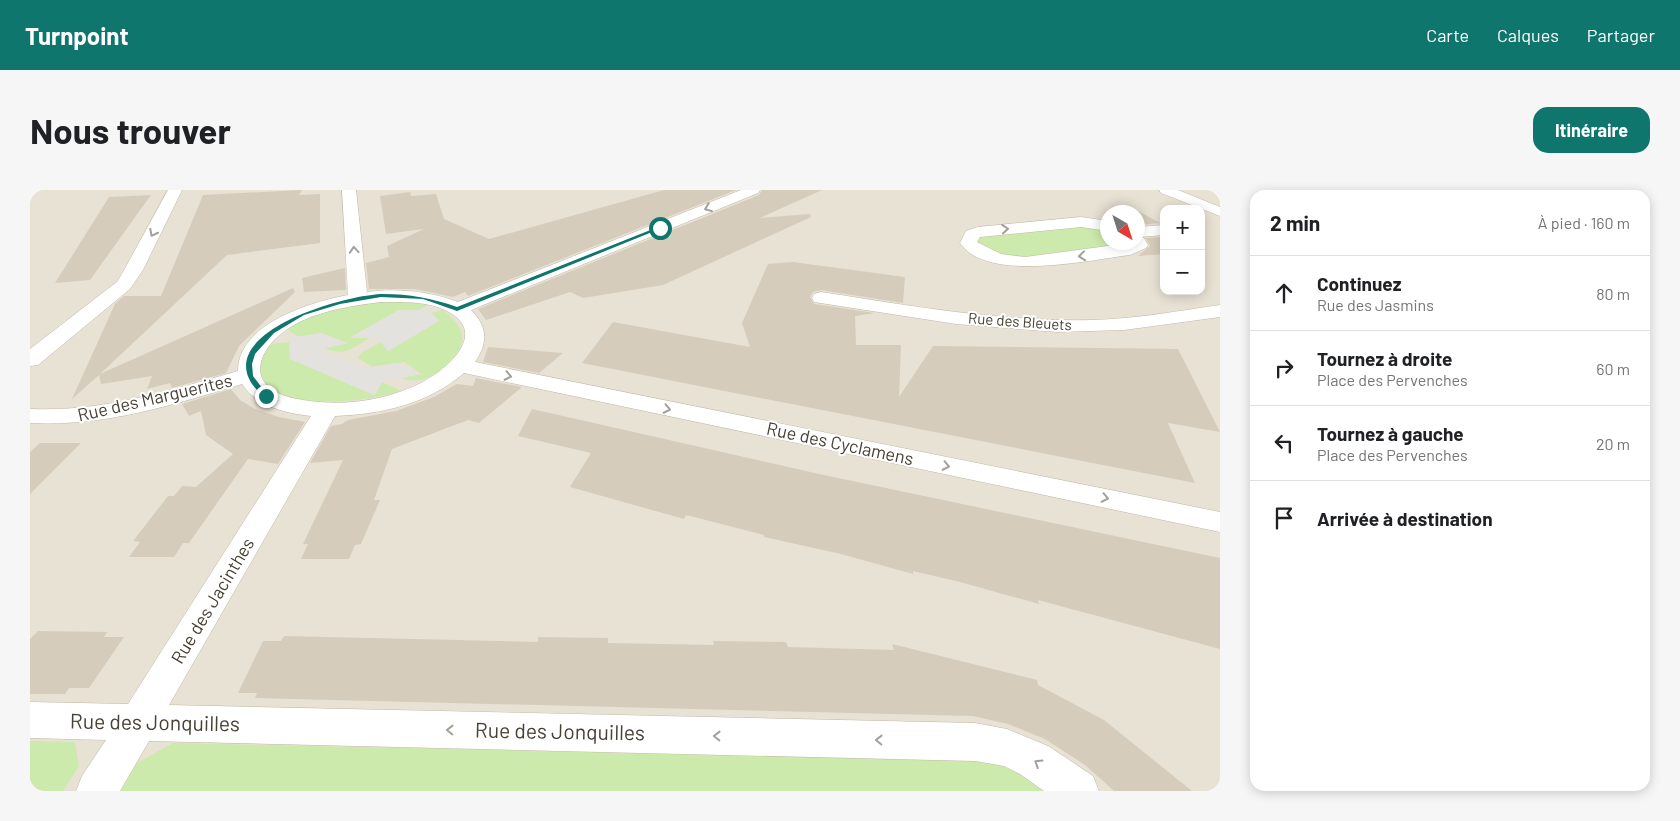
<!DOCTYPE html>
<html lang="fr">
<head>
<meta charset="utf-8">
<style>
  :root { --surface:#fff; --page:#f6f6f6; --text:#202124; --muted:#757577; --line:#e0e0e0; --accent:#0f766e }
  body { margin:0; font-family:Barlow,sans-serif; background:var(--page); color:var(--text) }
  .controls { position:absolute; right:15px; top:15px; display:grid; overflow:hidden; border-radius:10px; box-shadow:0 2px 12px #0003 }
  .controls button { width:45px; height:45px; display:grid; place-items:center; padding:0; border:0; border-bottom:1px solid var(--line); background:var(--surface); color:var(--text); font:25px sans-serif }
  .compass { position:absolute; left:1070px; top:15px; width:45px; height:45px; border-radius:50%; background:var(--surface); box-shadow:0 2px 12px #0003; rotate:141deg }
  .stop { position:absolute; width:15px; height:15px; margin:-11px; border:4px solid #0f766e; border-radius:50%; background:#fff }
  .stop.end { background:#0f766e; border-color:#fff; box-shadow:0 1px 5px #0008 }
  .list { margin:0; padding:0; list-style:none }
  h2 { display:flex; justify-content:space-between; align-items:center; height:65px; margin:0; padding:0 20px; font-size:21px }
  h2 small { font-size:16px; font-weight:400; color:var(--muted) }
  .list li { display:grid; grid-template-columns:32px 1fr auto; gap:15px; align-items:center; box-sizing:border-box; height:75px; padding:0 20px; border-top:1px solid var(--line) }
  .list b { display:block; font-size:19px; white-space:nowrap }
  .list p { margin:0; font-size:16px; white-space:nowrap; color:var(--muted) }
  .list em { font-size:16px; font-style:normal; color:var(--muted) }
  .icon { flex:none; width:28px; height:28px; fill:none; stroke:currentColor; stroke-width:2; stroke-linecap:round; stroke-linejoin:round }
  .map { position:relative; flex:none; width:1190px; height:601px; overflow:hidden; border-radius:15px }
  header { display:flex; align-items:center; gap:30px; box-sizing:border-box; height:70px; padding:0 25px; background:var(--accent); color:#fff }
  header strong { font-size:24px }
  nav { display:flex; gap:28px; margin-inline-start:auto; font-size:18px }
  .intro { display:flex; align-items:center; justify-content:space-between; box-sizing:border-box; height:120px; padding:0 30px }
  h1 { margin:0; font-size:35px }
  .button { padding:12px 22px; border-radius:15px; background:var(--accent); color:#fff; font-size:18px; font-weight:700 }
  main { display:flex; gap:30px; padding:0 30px }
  aside { flex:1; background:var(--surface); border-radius:15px; box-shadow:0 2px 12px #0003 }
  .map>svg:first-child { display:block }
  .residential { fill:#e8e2d4; fill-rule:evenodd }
  .green { fill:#cceaac }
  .parking { fill:#e4e2de }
  .building { fill:#d6ccbb }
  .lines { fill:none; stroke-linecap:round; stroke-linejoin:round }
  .minor-casing { stroke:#c0b8a8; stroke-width:1 }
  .minor { fill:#fff; fill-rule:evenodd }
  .oneway { stroke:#a3a09a }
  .route { fill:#0f766e }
  .labels { text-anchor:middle; stroke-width:4; stroke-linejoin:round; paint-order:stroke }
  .far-street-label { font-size:15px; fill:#474035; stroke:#fff }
  .street-label { font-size:18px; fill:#474035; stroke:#fff }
  .near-street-label { font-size:21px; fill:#474035; stroke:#fff }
</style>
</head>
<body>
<header>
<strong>Turnpoint</strong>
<nav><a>Carte</a><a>Calques</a><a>Partager</a></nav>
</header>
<div class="intro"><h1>Nous trouver</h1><a class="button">Itinéraire</a></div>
<main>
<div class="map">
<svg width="1190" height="601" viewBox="0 0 1190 601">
  <rect width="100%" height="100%" fill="#f4f0e6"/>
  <!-- residential -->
  <path class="residential" d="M0,0H1190V601H0ZM1134,19H1171V101H1134ZM1078,22H1108V52H1078Z"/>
  <!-- green -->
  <g class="green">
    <polygon points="1046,35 1077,40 1078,52 1094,53 1094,54 992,68 975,66 948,54 947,50 950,46"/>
    <path d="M369,109L397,115L389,120H369L321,147L340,148C322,158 315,167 295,158L317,153L291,143L269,147L259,141C264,119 349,112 369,109Z"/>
    <path d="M413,120C420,126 428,132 431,141C440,167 396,200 372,188L391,184L375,172L343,177L328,168L331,163L351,152L358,161L409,131L401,123Z"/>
    <path d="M259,152L261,169L345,205L352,192L371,201C336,214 192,229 240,154Z"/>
    <polygon points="0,551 45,552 49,576 33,601 0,601"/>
    <polygon points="143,553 956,570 998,583 1019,601 91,601 107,573"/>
  </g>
  <!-- parking -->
  <g class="parking">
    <polygon points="369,120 399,120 409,131 358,161 348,148 319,148"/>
    <polygon points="291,143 318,153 288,160 334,178 367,173 391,184 362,189 356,187 344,205 260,169 259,148"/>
  </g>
  <!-- building -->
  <g class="building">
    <polygon points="271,0 272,0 269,5 290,4 290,53 197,65 70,184 263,98 265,102 209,156 196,183 142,198 140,193 117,199 122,186 71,194 69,185 42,209 85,114 94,106 131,106 173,5"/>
    <polygon points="634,0 706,0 438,106 435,102 423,107 385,99 339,99 336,73 359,67 357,56 394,39 356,44 350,6 380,2 381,6 406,4 414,29 459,49"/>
    <polygon points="732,0 792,0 730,28 780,24 781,27 633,95 553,108 540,102 456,130 448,119 729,5"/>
    <polygon points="121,5 60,90 25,93 79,7"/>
    <polygon points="1108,21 1130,33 1108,35"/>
    <polygon points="1134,47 1134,64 1108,66 1120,56 1116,48"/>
    <polygon points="763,72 875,87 873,113 791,100 783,102 780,107 784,114 845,123 825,126 826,155 871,155 869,207 903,156 1148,159 1190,242 1138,233 1165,293 552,173 583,132 720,157 712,133 738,74"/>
    <polygon points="315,78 316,100 274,102 272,88"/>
    <polygon points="458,157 533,163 509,183 453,172"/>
    <polygon points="446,188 492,197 449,233 438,230 362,259 344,310 350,310 331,354 325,355 319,369 271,369 278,354 273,354 313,270 280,273 301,236 312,234 318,230 366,221 404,207 427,194 443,196"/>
    <polygon points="201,199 210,210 225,219 249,227 275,232 248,274 218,269 159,353 153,353 144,367 99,367 110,352 103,351 138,306 144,306 152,296 166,297 203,264 176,245 171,221 159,226 152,214"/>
    <polygon points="502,219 789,284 1190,368 1190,459 1008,410 1009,414 930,392 883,381 883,384 811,364 734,347 734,345 656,325 654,329 540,297 561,263 488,246"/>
    <polygon points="10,253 51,253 0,304 0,262"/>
    <polygon points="8,441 77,442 74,447 94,447 59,498 39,498 35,504 0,504 0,449"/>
    <polygon points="254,446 508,452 508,447 578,448 578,453 684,455 683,451 756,452 758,457 864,460 862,454 1007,490 1008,495 1074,530 1162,601 1084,601 1055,575 1015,549 978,534 943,526 225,508 227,503 208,503 233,451 251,451"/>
  </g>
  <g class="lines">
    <defs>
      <g id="minor">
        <polygon points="138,0 152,0 113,80 100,99 8,175 0,176 0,159 88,91"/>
        <path d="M312,0H326L337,102C367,98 399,101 428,112L711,0H730L728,3L441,120C458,137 458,153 445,172L1190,322V342L434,183C398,214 352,224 305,226L139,515L945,533L977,539L1018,556L1063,586L1069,601H1014L990,584L974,576L945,571L119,551L90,601H46L52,586L76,550L0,548V512L98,514L281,226C255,223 228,217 212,194C142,215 74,237 0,233V219C73,222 139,201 208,181C208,133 282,112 318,105ZM351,112C372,112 396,111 415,120C461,142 418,179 391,193C358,210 316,216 280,211C264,209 241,205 233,190C228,182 230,172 234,164C255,125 312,117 351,112Z"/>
        <polygon points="1129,0 1148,0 1190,17 1190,26 1131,3"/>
        <path d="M1051,27L1078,31V41L1051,37L950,47L947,52L971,64L995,67L1108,52V37L1134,35V45L1110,47L1114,48L1118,55L1116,58L1100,65C1059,70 957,93 930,53L936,41L948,37Z"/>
        <path d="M791,102C881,116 971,132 1062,130C1105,129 1148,121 1190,115V127L1094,140L1028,142L926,134L784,112L782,108L784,104Z"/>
      </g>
    </defs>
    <!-- minor casing -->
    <use href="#minor" class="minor-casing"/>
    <!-- minor -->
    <use href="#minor" class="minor"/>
  </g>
  <!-- one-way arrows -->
  <defs><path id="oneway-chevron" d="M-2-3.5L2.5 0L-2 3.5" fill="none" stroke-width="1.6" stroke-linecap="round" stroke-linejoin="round" transform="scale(1.25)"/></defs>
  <g class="oneway">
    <use href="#oneway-chevron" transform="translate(678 18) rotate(158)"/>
    <use href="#oneway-chevron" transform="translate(975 39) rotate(-5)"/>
    <use href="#oneway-chevron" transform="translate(123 43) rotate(117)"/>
    <use href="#oneway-chevron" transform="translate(324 60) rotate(-94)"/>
    <use href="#oneway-chevron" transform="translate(1052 66) rotate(174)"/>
    <use href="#oneway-chevron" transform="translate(478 186) rotate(12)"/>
    <use href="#oneway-chevron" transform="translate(637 219) rotate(12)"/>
    <use href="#oneway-chevron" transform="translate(916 276) rotate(12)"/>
    <use href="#oneway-chevron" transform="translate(1075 308) rotate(12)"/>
    <use href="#oneway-chevron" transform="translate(420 540) rotate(-179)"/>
    <use href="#oneway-chevron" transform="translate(687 546) rotate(-179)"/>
    <use href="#oneway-chevron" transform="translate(849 550) rotate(-179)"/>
    <use href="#oneway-chevron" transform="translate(1008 573) rotate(-148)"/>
  </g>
  <!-- route -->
  <path class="route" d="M628,37L632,38L427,121L393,109L351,107L310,114L274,125L244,143L225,164L222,174L223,186L239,207H234C166,148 310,105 353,104C380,104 401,108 427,117Z"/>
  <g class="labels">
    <!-- far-street labels -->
    <g class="far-street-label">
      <text transform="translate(990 132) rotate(4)" y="5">Rue des Bleuets</text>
    </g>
    <!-- street labels -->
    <g class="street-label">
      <text transform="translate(125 208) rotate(-13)" y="6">Rue des Marguerites</text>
      <text transform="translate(810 254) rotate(12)" y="6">Rue des Cyclamens</text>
      <text transform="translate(183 411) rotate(-59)" y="6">Rue des Jacinthes</text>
    </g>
    <!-- near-street labels -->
    <g class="near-street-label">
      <text transform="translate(125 533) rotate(1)" y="7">Rue des Jonquilles</text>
      <text transform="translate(530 542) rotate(1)" y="7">Rue des Jonquilles</text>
    </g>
  </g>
</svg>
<div class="controls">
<button>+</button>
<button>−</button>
</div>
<svg class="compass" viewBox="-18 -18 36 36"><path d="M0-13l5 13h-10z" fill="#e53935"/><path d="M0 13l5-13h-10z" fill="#757577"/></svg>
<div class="stop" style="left:630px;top:38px"></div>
<div class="stop end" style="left:236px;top:206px"></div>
</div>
<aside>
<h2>2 min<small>À pied · 160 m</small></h2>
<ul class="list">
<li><svg class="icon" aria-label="ahead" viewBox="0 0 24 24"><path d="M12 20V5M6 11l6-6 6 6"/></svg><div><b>Continuez</b><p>Rue des Jasmins</p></div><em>80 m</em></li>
<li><svg class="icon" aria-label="right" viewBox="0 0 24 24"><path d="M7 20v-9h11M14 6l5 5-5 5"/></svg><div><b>Tournez à droite</b><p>Place des Pervenches</p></div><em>60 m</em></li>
<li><svg class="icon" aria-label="left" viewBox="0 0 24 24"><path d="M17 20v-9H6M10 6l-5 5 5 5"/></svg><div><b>Tournez à gauche</b><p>Place des Pervenches</p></div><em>20 m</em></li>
<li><svg class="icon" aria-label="arrive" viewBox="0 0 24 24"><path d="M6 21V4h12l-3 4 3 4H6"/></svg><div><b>Arrivée à destination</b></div></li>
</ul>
</aside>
</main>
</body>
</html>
